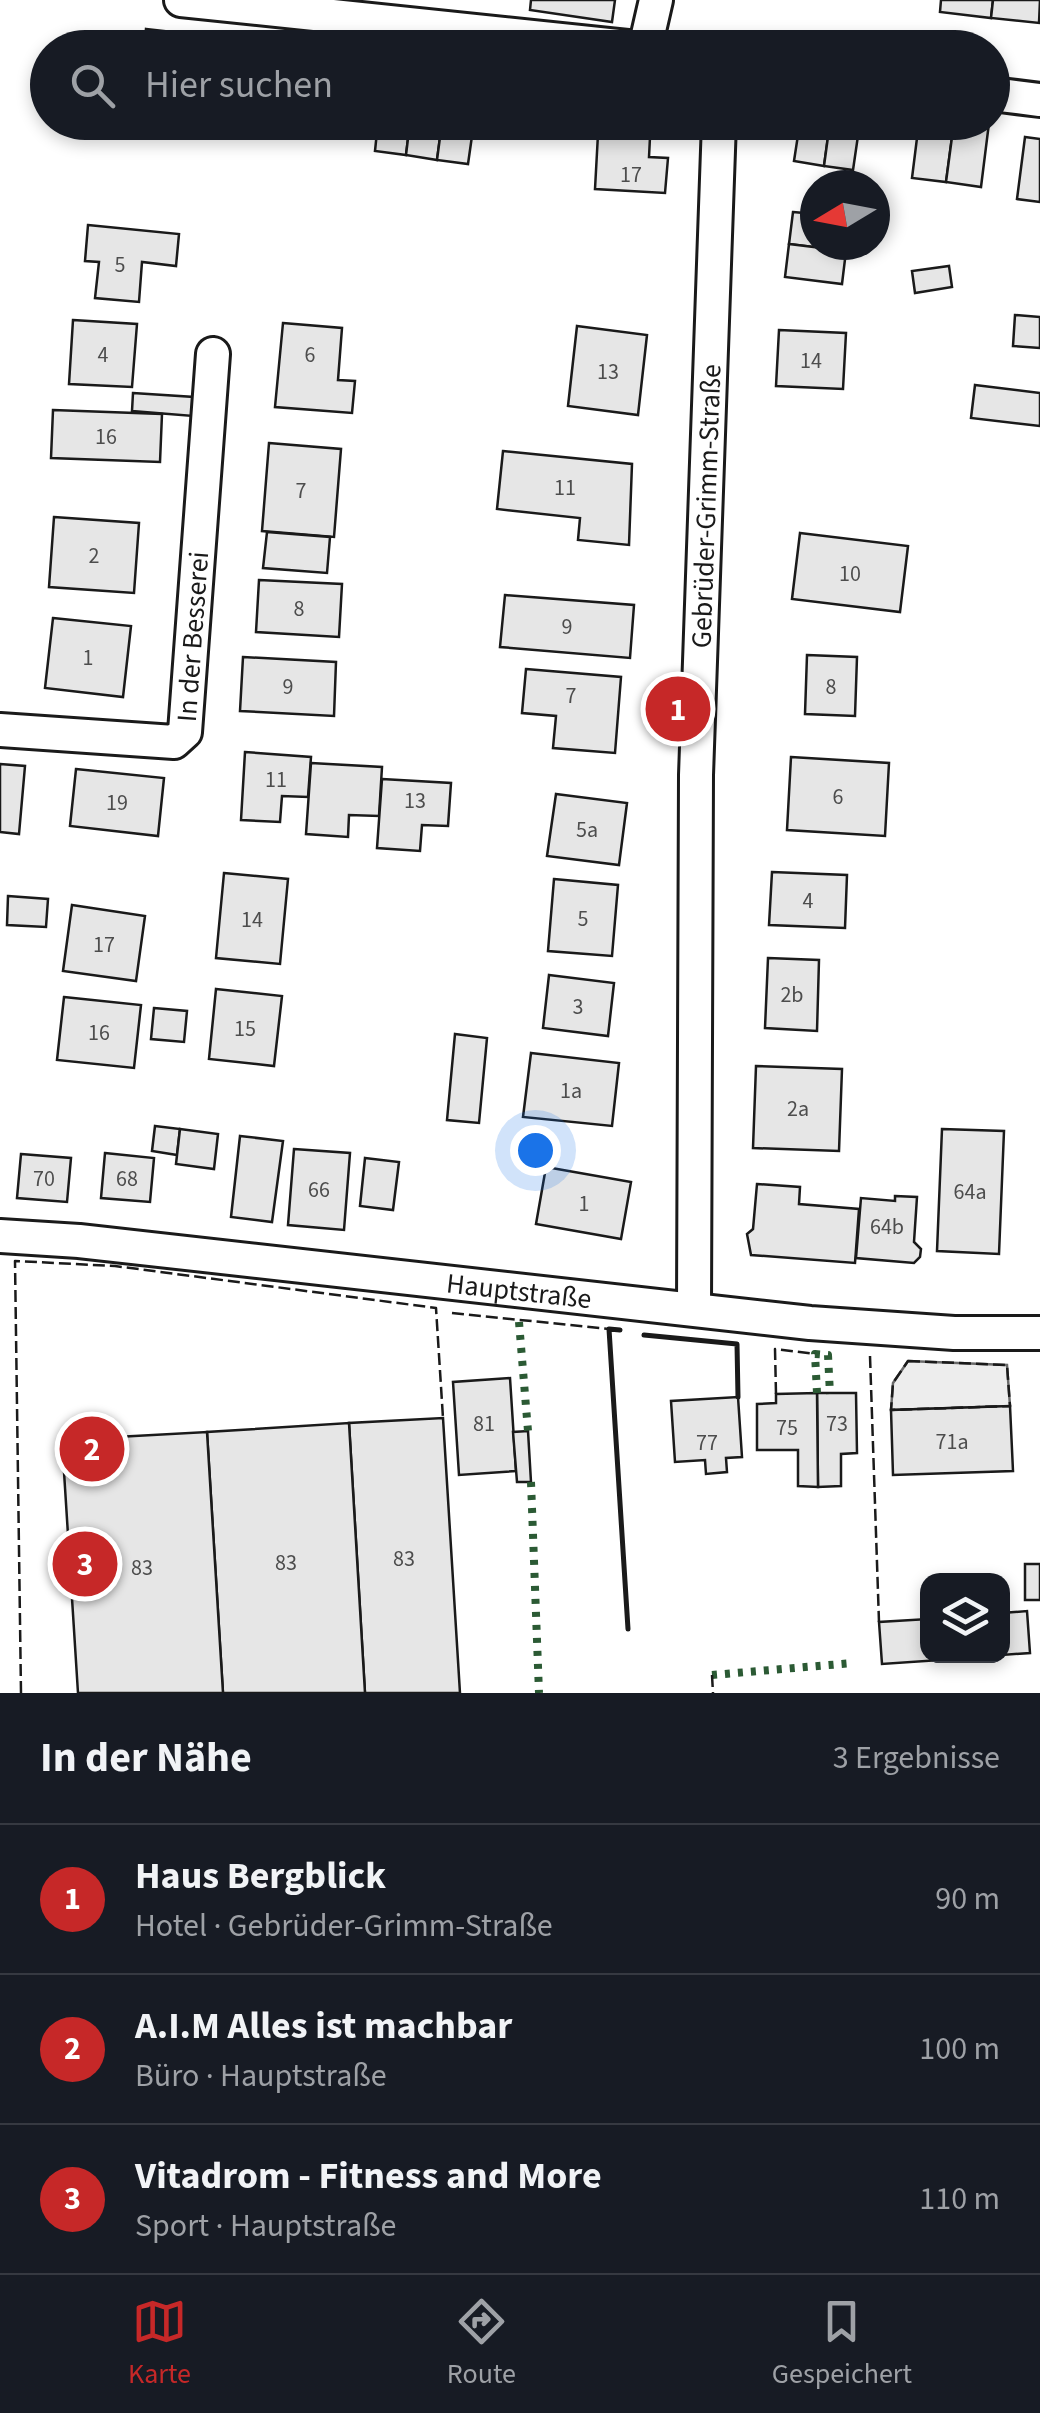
<!DOCTYPE html>
<html lang="de">
<head>
<meta charset="utf-8">
<style>
  :root { --surface:#171b24; --page:#20242c; --text:#f1f3f6; --muted:#9ea1a6; --line:#363941; --accent:#c62828 }
  body { margin:0; font-family:"Source Sans 3",sans-serif; background:var(--page); color:var(--text) }
  .controls { position:absolute; right:30px; bottom:30px; display:grid; overflow:hidden; border-radius:20px; box-shadow:0 5px 15px #0003 }
  .controls button { width:90px; height:90px; display:grid; place-items:center; padding:0; border:0; border-bottom:2px solid var(--line); background:var(--surface); color:var(--text); font:50px sans-serif }
  .compass { position:absolute; left:800px; top:170px; width:90px; height:90px; border-radius:50%; background:var(--surface); box-shadow:0 5px 15px #0003; rotate:260deg }
  .you { position:absolute; left:535px; top:1150px; width:35px; height:35px; margin:-25px; border:8px solid #fff; border-radius:50%; background:#1a73e8; box-shadow:0 0 0 15px #1a73e833 }
  .badge { display:grid; place-items:center; width:65px; height:65px; border-radius:50%; background:var(--accent); color:#fff; font-size:32px; font-weight:700 }
  .pin { position:absolute; translate:-50% -50%; border:5px solid #fff; box-shadow:0 2px 10px #0006 }
  .list { margin:0; padding:0; list-style:none }
  h2 { display:flex; justify-content:space-between; align-items:center; height:130px; margin:0; padding:0 40px; font-size:42px }
  h2 small { font-size:32px; font-weight:400; color:var(--muted) }
  .list li { display:grid; grid-template-columns:65px 1fr auto; gap:30px; align-items:center; box-sizing:border-box; height:150px; padding:0 40px; border-top:2px solid var(--line) }
  .list b { display:block; font-size:38px; white-space:nowrap }
  .list p { margin:0; font-size:32px; white-space:nowrap; color:var(--muted) }
  .list em { font-size:32px; font-style:normal; color:var(--muted) }
  .icon { flex:none; width:55px; height:55px; fill:none; stroke:currentColor; stroke-width:2; stroke-linecap:round; stroke-linejoin:round }
  .map { position:relative; flex:none; width:1040px; height:1693px; overflow:hidden }
  .search { position:absolute; background:var(--surface); box-shadow:0 5px 15px #0003; left:30px; right:30px; top:30px; height:110px; display:flex; align-items:center; gap:25px; box-sizing:border-box; padding:0 35px; border-radius:55px; color:var(--muted); font-size:38px }
  .sheet { height:580px; background:var(--surface) }
  nav { display:flex; justify-content:space-around; align-items:center; box-sizing:border-box; height:140px; border-top:2px solid var(--line); background:var(--surface); font-size:28px; color:var(--muted) }
  nav a { display:grid; justify-items:center; gap:5px }
  nav .on { color:var(--accent) }
  .map>svg:first-child { display:block }
  .built { fill:#ededed; stroke:#6a6a6a; stroke-width:2.5 }
  .building { fill:#e6e6e6; stroke:#1a1a1a; stroke-width:2.5 }
  .lines { fill:none; stroke-linecap:round; stroke-linejoin:round }
  .street-casing { stroke:#1a1a1a; stroke-width:38 }
  .street { stroke:#fff; stroke-width:32 }
  .hedge { stroke:#2b5a34; stroke-width:8; stroke-dasharray:5 8; stroke-linecap:butt }
  .fence { stroke:#1a1a1a; stroke-width:2.5; stroke-dasharray:12 5; stroke-linecap:butt }
  .wall { stroke:#1a1a1a; stroke-width:5 }
  .labels { text-anchor:middle; stroke-width:8; stroke-linejoin:round; paint-order:stroke }
  .number-label { font-size:22px; fill:#4d4d4d }
  .street-label { font-size:28px; fill:#1a1a1a; stroke:#fff }
</style>
</head>
<body>
<div class="map">
<svg width="1040" height="1693" viewBox="0 0 1040 1693">
  <rect width="100%" height="100%" fill="#fff"/>
  <!-- built -->
  <polygon class="built" points="908,1361 1007,1365 1010,1406 891,1410 893,1383"/>
  <!-- building -->
  <g class="building">
    <polygon points="531,0 615,0 612,22 530,10"/>
    <polygon points="941,0 993,0 991,18 940,12"/>
    <polygon points="993,0 1040,0 1039,23 991,18"/>
    <polygon points="146,29 191,34 190,48 144,48"/>
    <polygon points="318,122 349,122 348,134 317,130"/>
    <polygon points="378,122 410,122 406,155 375,151"/>
    <polygon points="410,122 442,122 437,160 406,155"/>
    <polygon points="442,122 474,122 468,164 437,160"/>
    <polygon points="800,122 830,122 824,166 794,161"/>
    <polygon points="830,122 860,122 853,170 824,166"/>
    <polygon points="919,122 954,122 946,182 912,178"/>
    <polygon points="954,122 989,123 981,187 946,182"/>
    <polygon points="598,134 650,137 649,157 668,158 665,193 595,189"/>
    <polygon points="1025,137 1040,139 1040,202 1017,199"/>
    <polygon points="793,212 815,214 815,245 847,245 846,251 789,244"/>
    <polygon points="88,225 179,234 176,266 142,262 139,302 95,298 99,262 85,261"/>
    <polygon points="789,244 846,251 842,284 785,277"/>
    <polygon points="949,266 952,287 915,293 912,271"/>
    <polygon points="1015,315 1040,317 1040,348 1013,346"/>
    <polygon points="73,320 137,324 132,387 69,384"/>
    <polygon points="283,323 342,328 338,380 355,381 352,413 275,407"/>
    <polygon points="577,326 647,335 638,415 568,406"/>
    <polygon points="779,330 846,333 843,389 776,386"/>
    <polygon points="975,385 1040,393 1040,426 971,418"/>
    <polygon points="133,393 194,397 193,416 132,411"/>
    <polygon points="53,410 162,414 160,462 51,458"/>
    <polygon points="269,443 341,449 334,537 262,531"/>
    <polygon points="503,451 632,464 629,545 578,540 580,518 497,509"/>
    <polygon points="54,517 139,523 134,593 49,587"/>
    <polygon points="267,532 330,537 327,573 263,568"/>
    <polygon points="800,533 908,546 900,612 792,599"/>
    <polygon points="259,580 342,584 339,637 256,632"/>
    <polygon points="505,595 634,605 630,658 500,647"/>
    <polygon points="53,618 131,626 123,697 45,688"/>
    <polygon points="807,655 857,657 855,716 805,714"/>
    <polygon points="243,657 336,662 334,716 240,711"/>
    <polygon points="526,669 621,677 615,753 553,748 556,716 522,713"/>
    <polygon points="245,752 311,757 308,797 282,796 280,822 241,820"/>
    <polygon points="791,757 889,763 885,836 787,830"/>
    <polygon points="311,763 382,767 379,816 349,815 348,837 306,834"/>
    <polygon points="0,764 25,766 19,834 0,832"/>
    <polygon points="76,769 164,778 158,836 70,826"/>
    <polygon points="382,779 451,783 448,826 422,825 420,851 377,848"/>
    <polygon points="556,794 627,803 619,865 547,856"/>
    <polygon points="772,872 847,875 845,928 769,925"/>
    <polygon points="224,873 288,879 280,964 216,958"/>
    <polygon points="554,879 618,885 612,956 548,951"/>
    <polygon points="8,896 48,899 46,927 7,925"/>
    <polygon points="72,905 145,916 136,981 63,971"/>
    <polygon points="768,958 819,960 817,1031 765,1028"/>
    <polygon points="549,975 614,983 608,1036 543,1028"/>
    <polygon points="216,989 282,996 274,1066 209,1059"/>
    <polygon points="64,997 141,1005 134,1068 57,1060"/>
    <polygon points="154,1008 187,1011 184,1042 151,1039"/>
    <polygon points="455,1034 487,1038 479,1123 447,1120"/>
    <polygon points="531,1053 619,1063 612,1126 523,1117"/>
    <polygon points="756,1066 842,1069 839,1151 753,1148"/>
    <polygon points="155,1126 180,1129 177,1155 152,1151"/>
    <polygon points="180,1129 218,1134 214,1169 176,1164"/>
    <polygon points="942,1129 1004,1131 999,1254 937,1251"/>
    <polygon points="240,1136 283,1141 272,1222 231,1217"/>
    <polygon points="294,1149 350,1153 344,1230 288,1225"/>
    <polygon points="105,1153 154,1158 150,1202 101,1198"/>
    <polygon points="21,1154 71,1158 67,1202 17,1198"/>
    <polygon points="365,1158 399,1162 393,1210 360,1206"/>
    <polygon points="546,1167 631,1182 621,1239 536,1224"/>
    <polygon points="757,1184 800,1187 799,1204 859,1209 855,1263 751,1255 747,1234 753,1229"/>
    <polygon points="895,1196 917,1197 914,1242 921,1249 920,1257 914,1263 856,1258 861,1198 895,1201"/>
    <polygon points="510,1378 516,1471 459,1475 453,1382"/>
    <polygon points="817,1393 856,1393 857,1453 841,1454 841,1486 818,1487"/>
    <polygon points="817,1393 818,1487 798,1486 798,1450 757,1450 757,1404 776,1403 776,1394"/>
    <polygon points="738,1397 742,1457 726,1458 727,1472 706,1474 705,1460 675,1462 671,1401"/>
    <polygon points="1010,1406 1013,1471 893,1475 891,1410"/>
    <polygon points="443,1418 460,1693 365,1693 349,1423"/>
    <polygon points="349,1423 365,1693 223,1693 207,1432"/>
    <polygon points="528,1431 531,1482 517,1482 513,1432"/>
    <polygon points="207,1432 223,1693 78,1693 62,1440"/>
    <rect x="1025" y="1564" width="15" height="36"/>
    <polygon points="1027,1611 1030,1653 1002,1655 1002,1613"/>
    <polygon points="928,1619 928,1656 999,1656 882,1664 879,1622"/>
  </g>
  <g class="lines">
    <defs>
      <g id="street">
        <polyline points="181,0 637,48"/>
        <polyline points="645,48 656,0"/>
        <polyline points="992,94 1040,100"/>
        <path id="s1" d="M0,730L174,742L185,732L213,354"/>
        <path id="s2" d="M0,1236L79,1241L810,1323L954,1333H1040"/>
        <path id="s3" d="M694,1308L696,775L719,122"/>
      </g>
    </defs>
    <!-- street casing -->
    <use href="#street" class="street-casing"/>
    <!-- street -->
    <use href="#street" class="street"/>
    <!-- hedge -->
    <g class="hedge">
      <polyline points="519,1322 528,1431"/>
      <polyline points="817,1393 815,1354 828,1355 830,1394"/>
      <polyline points="531,1482 539,1693"/>
      <polyline points="712,1675 853,1663"/>
    </g>
    <!-- fence -->
    <g class="fence">
      <polyline points="452,1313 609,1329"/>
      <polyline points="870,1356 879,1622"/>
      <polygon points="908,1361 1007,1365 1010,1406 891,1410 893,1383"/>
      <polyline points="776,1394 775,1349 815,1354"/>
      <polyline points="712,1675 713,1693"/>
      <polyline points="21,1693 15,1261 115,1266 436,1308 443,1418"/>
    </g>
    <!-- wall -->
    <g class="wall">
      <polyline points="620,1330 609,1329 628,1629"/>
      <polyline points="644,1335 737,1344 738,1397"/>
    </g>
  </g>
  <g class="labels">
    <!-- number labels -->
    <g class="number-label">
      <text x="631" y="182">17</text>
      <text x="120" y="272">5</text>
      <text x="103" y="362">4</text>
      <text x="310" y="362">6</text>
      <text x="811" y="368">14</text>
      <text x="608" y="379">13</text>
      <text x="106" y="444">16</text>
      <text x="565" y="495">11</text>
      <text x="301" y="498">7</text>
      <text x="94" y="563">2</text>
      <text x="850" y="581">10</text>
      <text x="299" y="616">8</text>
      <text x="567" y="634">9</text>
      <text x="88" y="665">1</text>
      <text x="288" y="694">9</text>
      <text x="831" y="694">8</text>
      <text x="571" y="703">7</text>
      <text x="276" y="787">11</text>
      <text x="838" y="804">6</text>
      <text x="415" y="808">13</text>
      <text x="117" y="810">19</text>
      <text x="587" y="837">5a</text>
      <text x="808" y="908">4</text>
      <text x="583" y="926">5</text>
      <text x="252" y="927">14</text>
      <text x="104" y="952">17</text>
      <text x="792" y="1002">2b</text>
      <text x="578" y="1014">3</text>
      <text x="245" y="1036">15</text>
      <text x="99" y="1040">16</text>
      <text x="571" y="1098">1a</text>
      <text x="798" y="1116">2a</text>
      <text x="44" y="1186">70</text>
      <text x="127" y="1186">68</text>
      <text x="319" y="1197">66</text>
      <text x="970" y="1199">64a</text>
      <text x="584" y="1211">1</text>
      <text x="887" y="1234">64b</text>
      <text x="484" y="1431">81</text>
      <text x="837" y="1431">73</text>
      <text x="787" y="1435">75</text>
      <text x="952" y="1449">71a</text>
      <text x="707" y="1450">77</text>
      <text x="404" y="1566">83</text>
      <text x="286" y="1570">83</text>
      <text x="142" y="1575">83</text>
    </g>
    <!-- street labels -->
    <g class="street-label">
      <text dy="10" stroke="none"><textPath href="#s3" startOffset="802">Gebrüder-Grimm-Straße</textPath></text>
      <text dy="10" stroke="none"><textPath href="#s1" startOffset="285">In der Besserei</textPath></text>
      <text dy="10" stroke="none"><textPath href="#s2" startOffset="522">Hauptstraße</textPath></text>
    </g>
  </g>
</svg>
<div class="controls">
<button><svg class="icon" aria-label="layers" viewBox="0 0 24 24"><path d="M12 4l9 5-9 5-9-5zM3 14l9 5 9-5"/></svg></button>
</div>
<svg class="compass" viewBox="-18 -18 36 36"><path d="M0-13l5 13h-10z" fill="#e53935"/><path d="M0 13l5-13h-10z" fill="#9ea1a6"/></svg>
<div class="you"></div>
<div class="pin badge" style="left:678px;top:709px">1</div>
<div class="pin badge" style="left:92px;top:1449px">2</div>
<div class="pin badge" style="left:85px;top:1564px">3</div>
<div class="search"><svg class="icon" aria-label="search" viewBox="0 0 24 24"><circle cx="10" cy="10" r="6"/><path d="M15 15l6 6"/></svg>Hier suchen</div>
</div>
<section class="sheet">
<h2>In der Nähe<small>3 Ergebnisse</small></h2>
<ul class="list">
<li><span class="badge">1</span><div><b>Haus Bergblick</b><p>Hotel · Gebrüder-Grimm-Straße</p></div><em>90 m</em></li>
<li><span class="badge">2</span><div><b>A.I.M Alles ist machbar</b><p>Büro · Hauptstraße</p></div><em>100 m</em></li>
<li><span class="badge">3</span><div><b>Vitadrom - Fitness and More</b><p>Sport · Hauptstraße</p></div><em>110 m</em></li>
</ul>
</section>
<nav>
<a class="on"><svg class="icon" aria-label="map" viewBox="0 0 24 24"><path d="M3 6l6-2 6 2 6-2v14l-6 2-6-2-6 2zM9 4v14M15 6v14"/></svg>Karte</a>
<a><svg class="icon" aria-label="directions" viewBox="0 0 24 24"><path d="M12 3l9 9-9 9-9-9zM9 14v-3h6M13 9l2 2-2 2"/></svg>Route</a>
<a><svg class="icon" aria-label="saved" viewBox="0 0 24 24"><path d="M7 4h10v16l-5-4-5 4z"/></svg>Gespeichert</a>
</nav>
</body>
</html>
